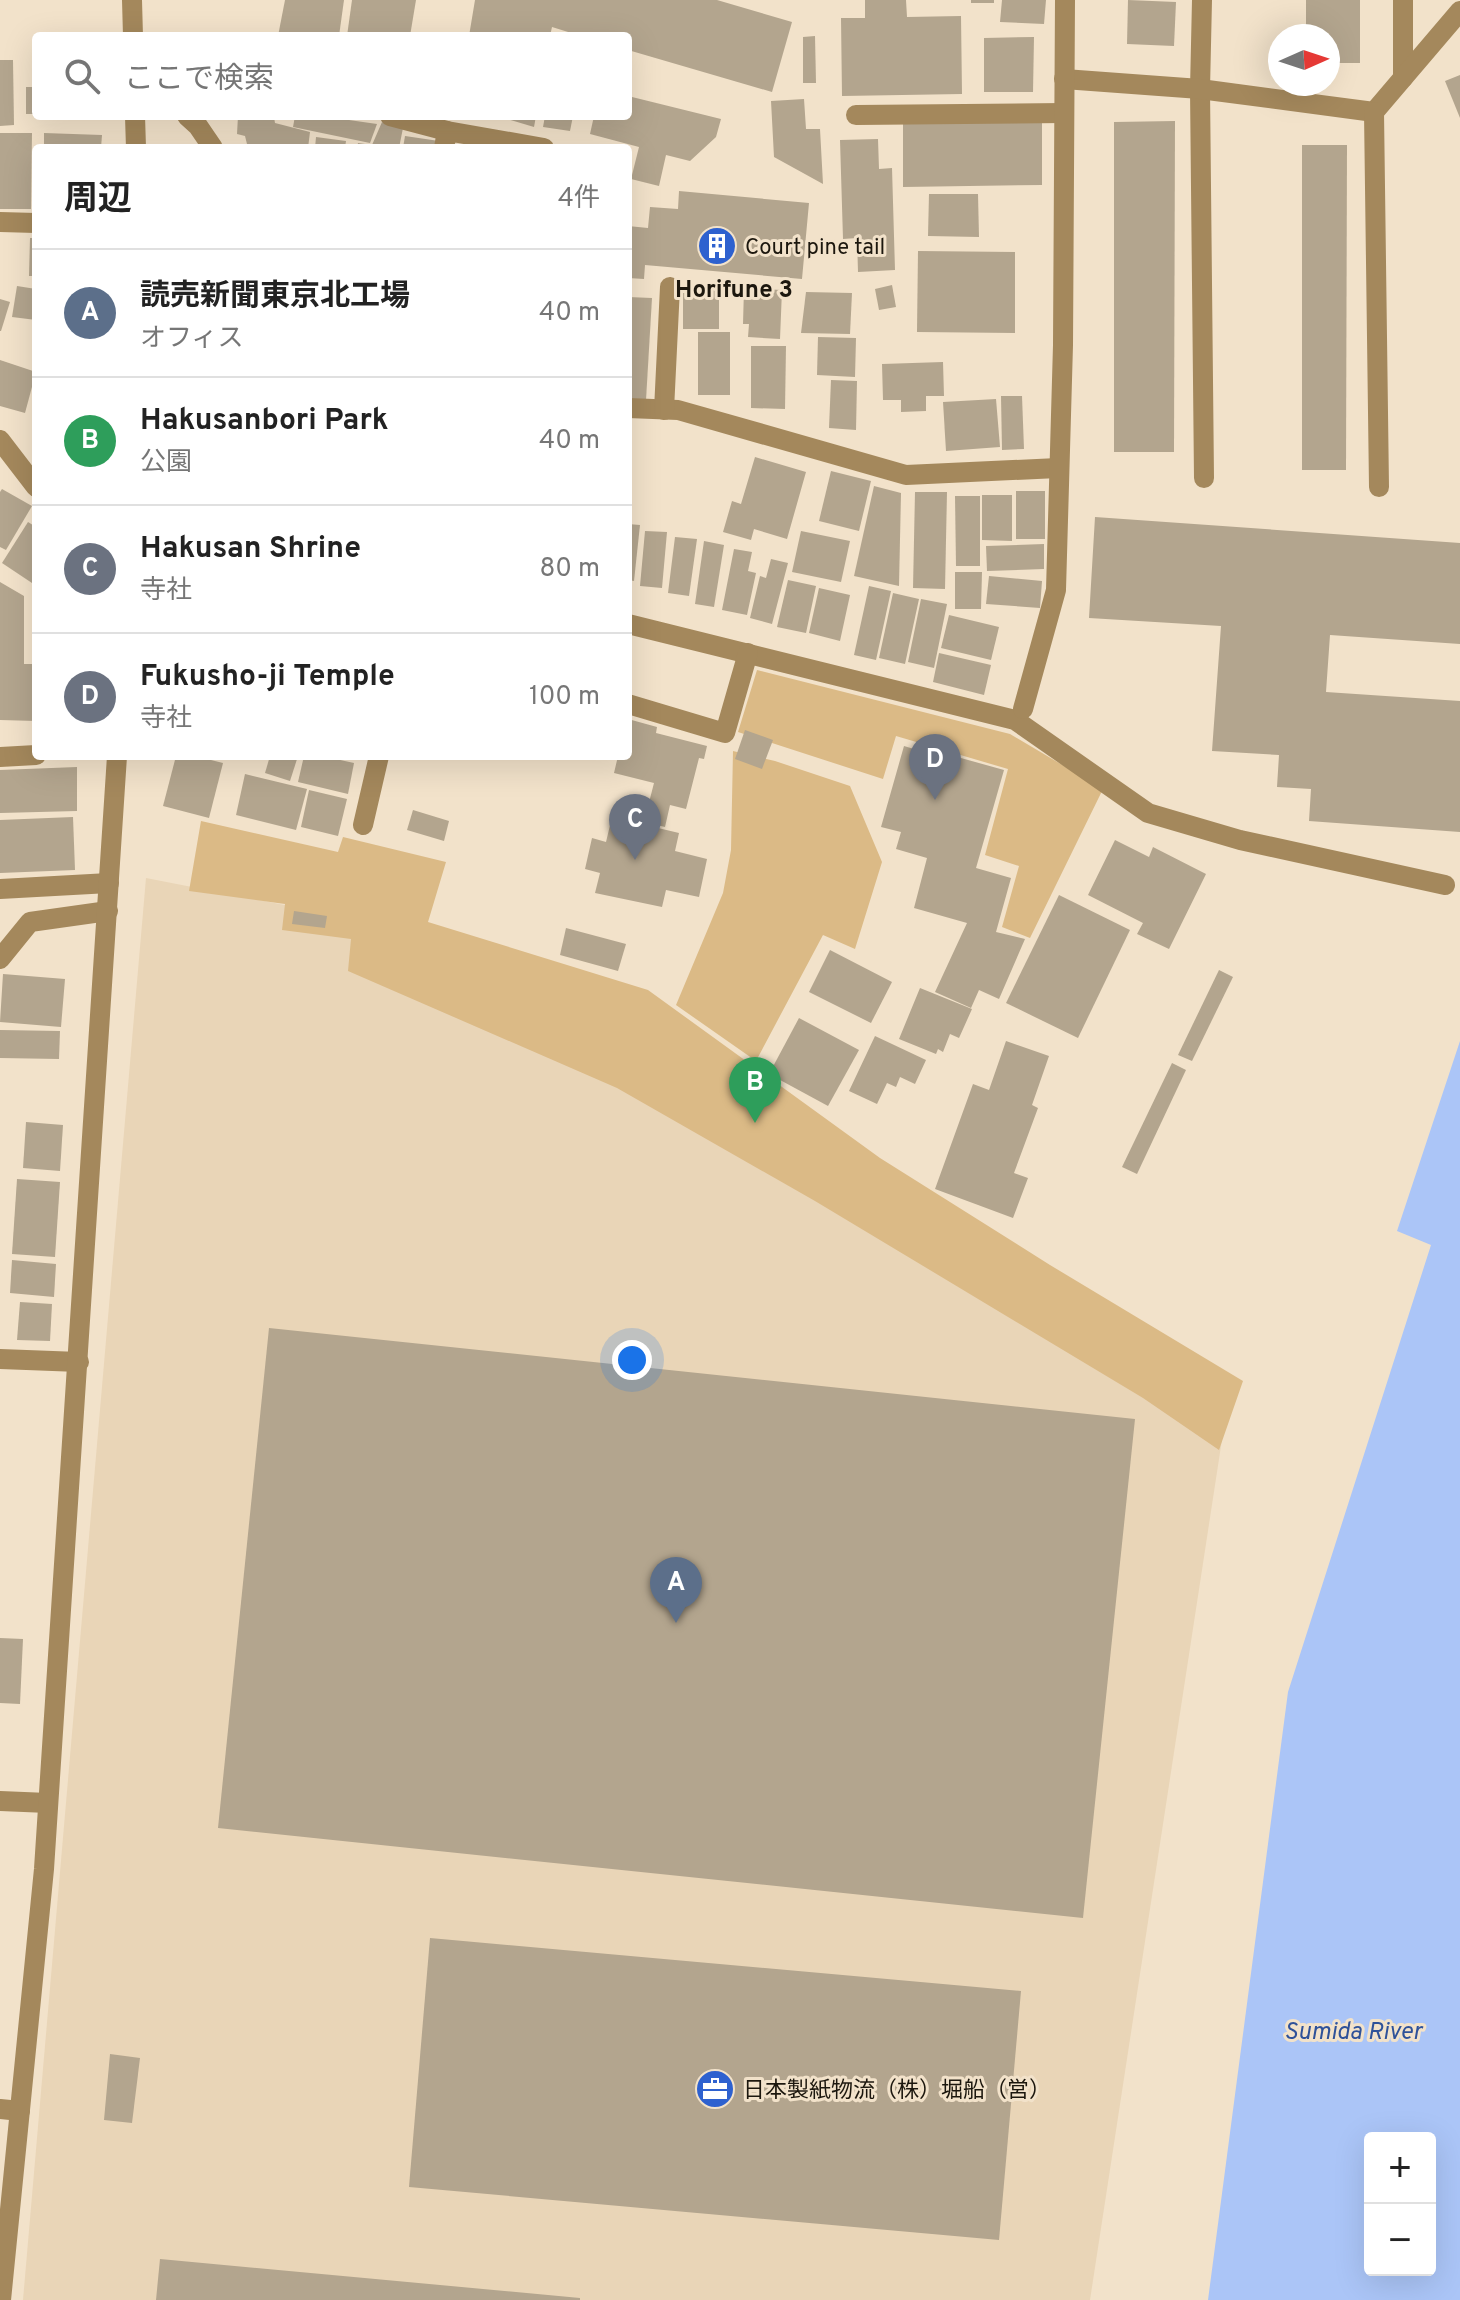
<!DOCTYPE html>
<html lang="ja">
<head>
<meta charset="utf-8">
<style>
  :root { --surface:#fff; --page:#f6f6f6; --text:#222; --muted:#767676; --line:#e0e0e0; --accent:#2563eb }
  body { margin:0; font-family:Overpass,"Noto Sans JP",sans-serif; background:var(--page); color:var(--text) }
  .controls { position:absolute; right:24px; bottom:24px; display:grid; overflow:hidden; border-radius:8px; box-shadow:0 8px 32px #0002 }
  .controls button { width:72px; height:72px; display:grid; place-items:center; padding:0; border:0; border-bottom:2px solid var(--line); background:var(--surface); color:var(--text); font:40px sans-serif }
  .compass { position:absolute; left:1268px; top:24px; width:72px; height:72px; border-radius:50%; background:var(--surface); box-shadow:0 8px 32px #0002; rotate:87deg }
  .you { position:absolute; left:632px; top:1360px; width:28px; height:28px; margin:-20px; border:6px solid #fff; border-radius:50%; background:#1a73e8; box-shadow:0 0 0 12px #1a73e833 }
  .badge { display:grid; place-items:center; width:52px; height:52px; border-radius:50%; background:var(--accent); color:#fff; font-size:26px; font-weight:700 }
  .pin { position:absolute; translate:-50% -66px; filter:drop-shadow(0 2px 4px #0008) }
  .pin::after { content:''; position:absolute; top:42px; width:28px; height:24px; background:inherit; clip-path:polygon(0 0,100% 0,50% 100%) }
  .list { margin:0; padding:0; list-style:none }
  h2 { display:flex; justify-content:space-between; align-items:center; height:104px; margin:0; padding:0 32px; font-size:34px }
  h2 small { font-size:26px; font-weight:400; color:var(--muted) }
  .list li { display:grid; grid-template-columns:52px 1fr auto; gap:24px; align-items:center; box-sizing:border-box; height:128px; padding:0 32px; border-top:2px solid var(--line) }
  .list b { display:block; font-size:30px; white-space:nowrap }
  .list p { margin:0; font-size:26px; white-space:nowrap; color:var(--muted) }
  .list em { font-size:26px; font-style:normal; color:var(--muted) }
  .icon { flex:none; width:44px; height:44px; fill:none; stroke:currentColor; stroke-width:2; stroke-linecap:round; stroke-linejoin:round }
  .map { position:relative; flex:none; width:1460px; height:2300px; overflow:hidden }
  .search { position:absolute; background:var(--surface); box-shadow:0 8px 32px #0002; left:32px; top:32px; width:600px; height:88px; display:flex; align-items:center; gap:20px; box-sizing:border-box; padding:0 28px; border-radius:8px; color:var(--muted); font-size:30px }
  .panel { position:absolute; background:var(--surface); box-shadow:0 8px 32px #0002; left:32px; top:144px; width:600px; height:616px; border-radius:8px }
  .map>svg:first-child { display:block }
  .built { fill:#e9d5b7 }
  .green { fill:#dbba86 }
  .water { fill:#abc5f7; fill-rule:evenodd }
  .building { fill:#b3a58e }
  .lines { fill:none; stroke-linecap:round; stroke-linejoin:round }
  .service { stroke:#a4885c; stroke-width:20 }
  .minor { stroke:#a4885c; stroke-width:20 }
  .tertiary { stroke:#a4885c; stroke-width:20 }
  .labels { text-anchor:middle; stroke-width:6; stroke-linejoin:round; paint-order:stroke }
  .poi-label { font-size:22px; fill:#1c170e; stroke:#f2e2ca; text-anchor:start }
  .neighbourhood-label { font-size:24px; font-weight:bold; fill:#1c170e; stroke:#f2e2ca }
  .water-label { font-size:24px; font-style:italic; fill:#2e5199; stroke:#f2e2ca }
</style>
</head>
<body>
<div class="map">
<svg width="1460" height="2300" viewBox="0 0 1460 2300">
  <rect width="100%" height="100%" fill="#f2e2ca"/>
  <!-- built -->
  <polygon class="built" points="146,878 361,920 1223,1433 1090,2300 23,2300"/>
  <!-- green -->
  <g class="green">
    <polygon points="757,670 1010,734 1103,789 1030,938 1002,927 1019,866 985,855 1008,769 896,736 883,779 738,732"/>
    <polygon points="733,751 775,761 850,786 882,862 855,949 823,935 756,1061 676,1005 723,893 731,850"/>
    <polygon points="201,821 338,852 343,837 446,862 428,922 648,990 880,1158 1050,1265 1243,1381 1219,1450 1143,1398 815,1201 617,1088 348,971 351,939 282,930 285,904 189,891"/>
  </g>
  <!-- water -->
  <path class="water" d="M1460,1041V2300H1208L1288,1692L1431,1245L1397,1231ZM1370,2138H1430V2270H1370Z"/>
  <!-- building -->
  <g class="building">
    <polygon points="285,0 344,0 339,36 278,36"/>
    <polygon points="352,0 416,0 410,36 347,36"/>
    <polygon points="475,0 717,0 792,22 772,92 628,50 628,36 581,36 552,27 550,36 469,36"/>
    <polygon points="865,0 906,0 907,17 961,16 962,94 842,96 841,18 865,18"/>
    <rect x="971" y="0" width="23" height="3"/>
    <polygon points="1002,0 1046,0 1044,24 1000,22"/>
    <polygon points="1128,0 1176,2 1174,46 1127,44"/>
    <polygon points="1306,0 1360,0 1360,63 1328,63 1328,36 1306,36"/>
    <polygon points="815,36 816,83 803,83 803,37"/>
    <polygon points="1034,37 1033,92 984,92 984,38"/>
    <polygon points="0,60 13,60 14,125 0,126"/>
    <polygon points="1460,75 1460,118 1445,81"/>
    <rect x="26" y="87" width="10" height="27"/>
    <polygon points="628,96 721,119 716,137 690,161 666,155 659,186 631,179 639,147 590,134 594,116 628,116"/>
    <polygon points="804,99 806,129 820,129 823,184 774,157 771,101"/>
    <polygon points="238,116 274,117 275,123 310,132 308,148 248,148 245,136 237,134"/>
    <polygon points="295,116 321,116 377,124 370,143 293,127"/>
    <polygon points="497,116 536,116 534,127"/>
    <polygon points="545,116 573,116 570,131 543,127"/>
    <polygon points="1175,121 1174,452 1114,452 1114,122"/>
    <polygon points="382,122 403,128 399,148 357,148 358,143 372,145"/>
    <polygon points="1042,122 1042,185 903,187 903,123"/>
    <polygon points="0,133 32,133 31,209 0,209"/>
    <polygon points="44,133 102,135 101,148 44,148"/>
    <polygon points="405,136 439,141 438,148 403,148"/>
    <polygon points="316,137 346,141 345,148 315,148"/>
    <polygon points="878,139 879,169 892,168 895,270 858,272 857,238 843,239 840,140"/>
    <polygon points="1302,145 1347,145 1346,470 1302,470"/>
    <polygon points="679,191 809,203 802,279 645,265 644,279 628,278 628,226 648,228 650,207 678,209"/>
    <polygon points="929,194 978,194 979,237 928,236"/>
    <polygon points="30,238 36,238 36,276 29,276"/>
    <polygon points="918,251 1015,252 1015,333 917,332"/>
    <polygon points="892,285 896,307 879,310 875,289"/>
    <polygon points="17,286 36,289 36,320 12,317"/>
    <rect x="683" y="287" width="36" height="42"/>
    <polygon points="744,288 782,290 780,339 748,337 749,324 743,324"/>
    <polygon points="806,292 852,293 850,334 801,333"/>
    <polygon points="628,297 652,298 646,400 628,399"/>
    <polygon points="0,299 10,302 1,331 0,331"/>
    <rect x="698" y="332" width="32" height="63"/>
    <polygon points="818,337 856,338 855,377 817,375"/>
    <polygon points="751,346 786,346 785,409 751,408"/>
    <polygon points="0,360 36,372 25,413 0,406"/>
    <polygon points="943,362 944,396 926,396 926,411 901,412 901,400 883,400 882,364"/>
    <polygon points="831,380 857,381 856,430 829,428"/>
    <polygon points="1001,396 1022,396 1024,449 1002,450"/>
    <polygon points="996,399 1000,447 946,451 943,402"/>
    <polygon points="755,457 806,472 787,539 754,529 751,540 723,532 732,501 741,504"/>
    <polygon points="831,471 871,481 859,531 819,521"/>
    <polygon points="874,486 901,493 899,586 854,576"/>
    <polygon points="2,489 32,506 6,550 0,547 0,492"/>
    <rect x="1016" y="491" width="29" height="48"/>
    <polygon points="915,492 947,492 945,589 913,588"/>
    <polygon points="982,495 1012,495 1012,541 982,540"/>
    <polygon points="955,496 980,496 980,566 956,566"/>
    <polygon points="1095,517 1460,543 1460,644 1330,635 1326,692 1460,701 1460,832 1309,821 1311,789 1277,787 1279,755 1212,751 1221,626 1089,618"/>
    <polygon points="28,522 36,527 36,577 32,583 2,563"/>
    <polygon points="628,524 640,525 634,581 628,580"/>
    <polygon points="645,531 667,532 662,588 640,586"/>
    <polygon points="801,531 850,541 841,582 792,572"/>
    <polygon points="675,537 697,539 689,596 668,593"/>
    <polygon points="704,541 724,545 714,607 695,604"/>
    <polygon points="1044,544 1044,569 987,571 986,546"/>
    <polygon points="734,549 752,552 748,571 756,573 747,615 722,610"/>
    <polygon points="771,559 788,563 772,624 750,618 760,576 766,578"/>
    <polygon points="955,572 982,572 981,609 955,609"/>
    <polygon points="989,576 1042,581 1040,608 986,604"/>
    <polygon points="788,580 816,586 806,633 777,627"/>
    <polygon points="0,582 24,596 24,664 36,664 36,721 0,720"/>
    <polygon points="869,586 891,591 876,660 854,655"/>
    <polygon points="819,588 850,595 840,641 809,633"/>
    <polygon points="893,593 919,599 905,664 879,658"/>
    <polygon points="921,599 947,604 934,668 908,662"/>
    <polygon points="949,615 999,627 991,660 941,648"/>
    <polygon points="939,653 991,665 984,695 933,682"/>
    <polygon points="628,719 657,727 656,733 707,746 704,759 699,758 686,809 670,805 665,827 644,822 654,783 614,773 618,756 628,756"/>
    <polygon points="745,730 773,740 762,769 735,759"/>
    <polygon points="904,746 924,752 925,748 1004,770 976,868 1011,878 996,932 1025,939 999,999 979,990 971,1008 935,992 967,923 914,908 927,858 896,849 901,832 881,827"/>
    <polygon points="176,756 195,756 223,763 209,818 163,806"/>
    <polygon points="270,756 298,756 290,781 265,773"/>
    <polygon points="304,756 322,756 354,763 348,794 298,782"/>
    <polygon points="77,767 77,811 0,813 0,770"/>
    <polygon points="245,774 307,789 296,830 236,815"/>
    <polygon points="309,790 347,799 338,836 301,827"/>
    <polygon points="413,810 449,821 444,841 407,830"/>
    <polygon points="73,817 75,870 0,873 0,820"/>
    <polygon points="612,817 679,833 675,851 707,859 699,897 666,890 662,907 595,893 600,873 585,869 592,838 606,842"/>
    <polygon points="1115,840 1149,857 1153,847 1206,874 1169,949 1137,934 1143,923 1088,895"/>
    <polygon points="1059,895 1130,930 1078,1038 1006,1003"/>
    <polygon points="294,911 327,916 325,928 292,924"/>
    <polygon points="566,928 626,944 618,971 560,955"/>
    <polygon points="830,950 892,982 871,1023 809,992"/>
    <polygon points="1219,970 1233,977 1192,1061 1178,1055"/>
    <polygon points="3,974 65,979 61,1027 0,1022"/>
    <polygon points="920,988 972,1009 959,1038 950,1034 943,1052 938,1049 936,1054 899,1039"/>
    <polygon points="799,1018 859,1050 828,1106 769,1074"/>
    <polygon points="0,1030 60,1031 59,1059 0,1058"/>
    <polygon points="875,1036 926,1060 915,1084 900,1077 896,1087 887,1083 877,1104 849,1091"/>
    <polygon points="1006,1041 1049,1056 1032,1105 1038,1108 1014,1173 1028,1178 1013,1218 935,1189 973,1084 989,1090"/>
    <polygon points="1172,1063 1186,1070 1137,1174 1122,1167"/>
    <polygon points="26,1122 63,1125 60,1171 23,1168"/>
    <polygon points="17,1179 60,1182 55,1257 12,1254"/>
    <polygon points="12,1260 56,1264 54,1297 10,1293"/>
    <polygon points="20,1302 52,1304 50,1341 17,1340"/>
    <polygon points="269,1328 1135,1419 1083,1918 218,1828"/>
    <polygon points="0,1638 23,1639 20,1704 0,1703"/>
    <polygon points="430,1938 1021,1991 999,2240 409,2187"/>
    <polygon points="110,2054 140,2058 132,2123 104,2120"/>
    <polygon points="160,2259 580,2298 580,2300 156,2300"/>
  </g>
  <g class="lines">
    <!-- service -->
    <g class="service">
      <polyline points="1202,0 1200,89 1204,478"/>
      <polyline points="1403,0 1403,78"/>
      <polyline points="1064,79 1200,89 1374,112 1460,11"/>
      <polyline points="1374,112 1379,487"/>
      <polyline points="856,115 1064,113"/>
      <polyline points="187,116 198,126 213,148"/>
      <polyline points="390,116 447,131"/>
      <polyline points="444,148 447,131 544,148"/>
      <polyline points="628,408 678,410 906,475 1058,468"/>
      <polyline points="664,410 670,287"/>
      <polyline points="628,624 1015,720 1148,813 1240,840 1445,885"/>
      <polyline points="628,704 725,733 748,653"/>
      <polyline points="363,825 379,756"/>
      <polyline points="0,889 109,883"/>
      <polyline points="0,959 30,922 108,911"/>
    </g>
    <!-- minor -->
    <g class="minor">
      <polyline points="0,222 36,223"/>
      <polyline points="0,440 36,487"/>
      <polyline points="1023,709 1056,590 1063,345 1065,0"/>
      <polyline points="0,757 36,755"/>
      <polyline points="0,1359 79,1362"/>
      <polyline points="0,1801 48,1803"/>
      <polyline points="0,2109 20,2111"/>
    </g>
    <!-- tertiary -->
    <g class="tertiary">
      <polyline points="132,0 133,36"/>
      <polyline points="135,116 136,148"/>
      <polyline points="1,2300 44,1869 117,756"/>
    </g>
  </g>
  <!-- icons -->
  <defs>
    <symbol id="building-disc" viewBox="-11 -11 22 22"><circle r="9.5" fill="#2e61cf" stroke="#f2e2ca"/><path d="M-4-6H4V6H1V3H-1V6H-4ZM-2.5-4.3h1.7v1.8h-1.7ZM.8-4.3h1.7v1.8H.8ZM-2.5-1h1.7V.8h-1.7ZM.8-1h1.7V.8H.8Z" fill="#fff"/></symbol>
    <symbol id="office-disc" viewBox="-11 -11 22 22"><circle r="9.5" fill="#2e61cf" stroke="#f2e2ca"/><path d="M-6-3h4V-5.5h4V-3h4V5H-6ZM-1-4.5V-3h2v-1.5ZM-6 0V1H6V0Z" fill="#fff"/></symbol>
  </defs>
  <g fill-rule="evenodd">
    <use href="#building-disc" x="695" y="224" width="44" height="44"/>
    <use href="#office-disc" x="693" y="2067" width="44" height="44"/>
  </g>
  <g class="labels">
    <!-- poi labels -->
    <g class="poi-label">
      <text x="745" y="254">Court pine tail</text>
      <text x="743" y="2097">日本製紙物流（株）堀船（営）</text>
    </g>
    <!-- neighbourhood labels -->
    <g class="neighbourhood-label">
      <text x="734" y="297">Horifune 3</text>
    </g>
    <!-- water labels -->
    <g class="water-label">
      <text x="1353" y="2039">Sumida River</text>
    </g>
  </g>
</svg>
<div class="controls">
<button>+</button>
<button>−</button>
</div>
<svg class="compass" viewBox="-18 -18 36 36"><path d="M0-13l5 13h-10z" fill="#e53935"/><path d="M0 13l5-13h-10z" fill="#767676"/></svg>
<div class="you"></div>
<div class="pin badge" style="left:676px;top:1623px;background:#5c6f8a">A</div>
<div class="pin badge" style="left:755px;top:1123px;background:#2e9e5b">B</div>
<div class="pin badge" style="left:635px;top:860px;background:#6b7280">C</div>
<div class="pin badge" style="left:935px;top:800px;background:#6b7280">D</div>
<div class="search"><svg class="icon" aria-label="search" viewBox="0 0 24 24"><circle cx="10" cy="10" r="6"/><path d="M15 15l6 6"/></svg>ここで検索</div>
<section class="panel">
<h2>周辺<small>4件</small></h2>
<ul class="list">
<li><span class="badge" style="background:#5c6f8a">A</span><div><b>読売新聞東京北工場</b><p>オフィス</p></div><em>40 m</em></li>
<li><span class="badge" style="background:#2e9e5b">B</span><div><b>Hakusanbori Park</b><p>公園</p></div><em>40 m</em></li>
<li><span class="badge" style="background:#6b7280">C</span><div><b>Hakusan Shrine</b><p>寺社</p></div><em>80 m</em></li>
<li><span class="badge" style="background:#6b7280">D</span><div><b>Fukusho-ji Temple</b><p>寺社</p></div><em>100 m</em></li>
</ul>
</section>
</div>
</body>
</html>
